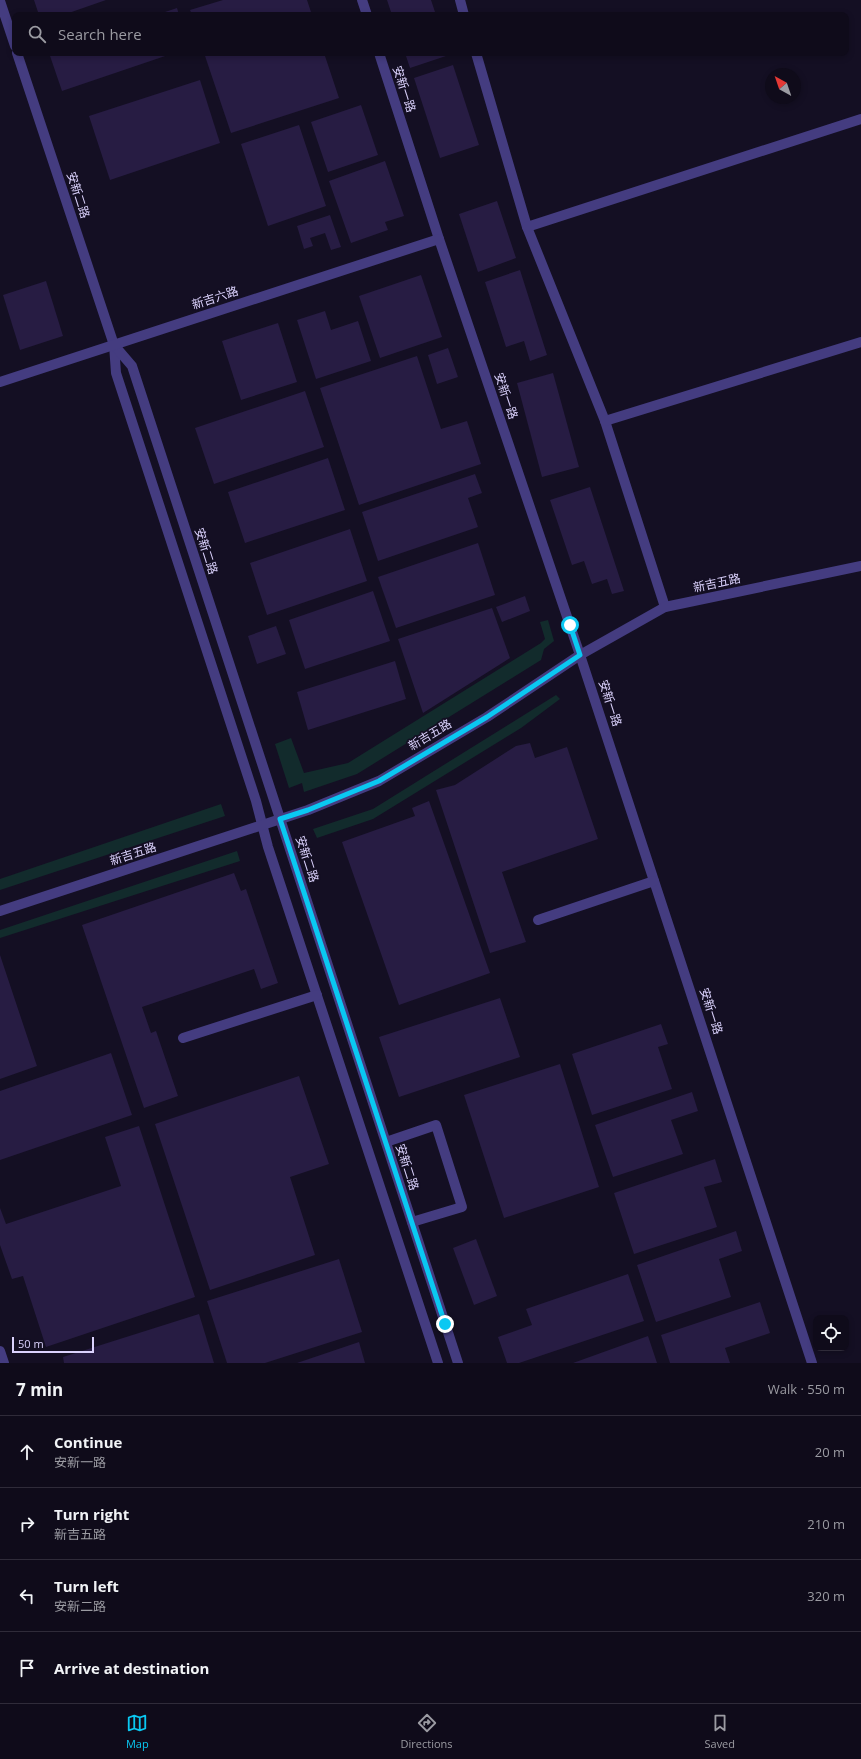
<!DOCTYPE html>
<html lang="en">
<head>
<meta charset="utf-8">
<style>
  :root { --surface:#0f0b1a; --page:#1d1927; --text:#f1f3f6; --muted:#9b9ba2; --line:#2f2b39; --accent:#0ac8f2 }
  body { margin:0; font-family:"Open Sans","Noto Sans TC",sans-serif; background:var(--page); color:var(--text) }
  .controls { position:absolute; right:12px; bottom:12px; display:grid; overflow:hidden; border-radius:8px; box-shadow:0 2px 6px #0003 }
  .controls button { width:36px; height:36px; display:grid; place-items:center; padding:0; border:0; border-bottom:1px solid var(--line); background:var(--surface); color:var(--text); font:20px sans-serif }
  .compass { position:absolute; left:765px; top:68px; width:36px; height:36px; border-radius:50%; background:var(--surface); box-shadow:0 2px 6px #0003; rotate:320deg }
  .scale { position:absolute; left:12px; bottom:10px; width:82px; box-sizing:border-box; padding-left:4px; border:2px solid #dbd2fd; border-top:0; font-size:11px; line-height:14px; white-space:nowrap; color:#dbd2fd; -webkit-text-stroke:3px #140f23; paint-order:stroke }
  .stop { position:absolute; width:12px; height:12px; margin:-9px; border:3px solid #0ac8f2; border-radius:50%; background:#fff }
  .stop.end { background:#0ac8f2; border-color:#fff; box-shadow:0 1px 4px #0008 }
  .list { margin:0; padding:0; list-style:none }
  h2 { display:flex; justify-content:space-between; align-items:center; height:52px; margin:0; padding:0 16px; font-size:17px }
  h2 small { font-size:13px; font-weight:400; color:var(--muted) }
  .list li { display:grid; grid-template-columns:26px 1fr auto; gap:12px; align-items:center; box-sizing:border-box; height:72px; padding:0 16px; border-top:1px solid var(--line) }
  .list b { display:block; font-size:15px; white-space:nowrap }
  .list p { margin:0; font-size:13px; white-space:nowrap; color:var(--muted) }
  .list em { font-size:13px; font-style:normal; color:var(--muted) }
  .icon { flex:none; width:22px; height:22px; fill:none; stroke:currentColor; stroke-width:2; stroke-linecap:round; stroke-linejoin:round }
  .map { position:relative; flex:none; width:861px; height:1363px; overflow:hidden }
  .search { position:absolute; background:var(--surface); box-shadow:0 2px 6px #0003; left:12px; right:12px; top:12px; height:44px; display:flex; align-items:center; gap:10px; box-sizing:border-box; padding:0 14px; border-radius:8px; color:var(--muted); font-size:15px }
  .sheet { height:340px; background:var(--surface) }
  nav { display:flex; justify-content:space-around; align-items:center; box-sizing:border-box; height:56px; border-top:1px solid var(--line); background:var(--surface); font-size:11px; color:var(--muted) }
  nav a { display:grid; justify-items:center; gap:2px }
  nav .on { color:var(--accent) }
  .map>svg:first-child { display:block }
  .green { fill:#122b2c }
  .building { fill:#271c43 }
  .lines { fill:none; stroke-linecap:round; stroke-linejoin:round }
  .minor { stroke:#443c80; stroke-width:10 }
  .route { stroke:#0ac8f2; stroke-width:5 }
  .labels { text-anchor:middle; stroke-width:3.5; stroke-linejoin:round; paint-order:stroke }
  .street-label { font-size:12px; fill:#dbd2fd; stroke:#140f23 }
</style>
</head>
<body>
<div class="map">
<svg width="861" height="1363" viewBox="0 0 861 1363">
  <rect width="100%" height="100%" fill="#140f23"/>
  <!-- green -->
  <g class="green">
    <polygon points="548,620 554,641 544,649 541,660 357,774 304,792 302,783 289,788 275,744 291,738 304,773 348,763 541,643 545,639 540,622"/>
    <polygon points="556,695 560,699 521,728 373,819 317,838 313,829 373,809"/>
    <polygon points="221,804 225,816 0,890 0,879"/>
    <polygon points="237,851 240,861 0,938 0,930"/>
  </g>
  <!-- building -->
  <g class="building">
    <polygon points="34,0 106,0 63,15 39,15"/>
    <polygon points="223,0 307,0 312,15 192,15 190,10"/>
    <polygon points="387,0 431,0 436,15 392,15"/>
    <polygon points="177,8 179,15 156,15"/>
    <polygon points="49,53 174,53 62,91"/>
    <polygon points="204,53 324,53 339,98 231,133"/>
    <polygon points="405,53 449,53 449,55 410,68"/>
    <polygon points="453,65 479,145 440,158 414,78"/>
    <polygon points="200,80 220,143 110,180 89,116"/>
    <polygon points="361,105 378,155 328,172 311,122"/>
    <polygon points="299,125 326,206 268,226 241,144"/>
    <polygon points="385,161 404,216 385,222 388,230 351,243 329,181"/>
    <polygon points="497,201 516,258 478,272 459,214"/>
    <polygon points="330,215 341,247 331,250 325,233 310,238 313,246 304,249 297,226"/>
    <polygon points="520,270 547,355 530,361 524,341 506,347 485,282"/>
    <polygon points="421,275 442,337 380,358 359,296"/>
    <polygon points="46,281 63,336 20,350 3,295"/>
    <polygon points="325,311 331,330 358,321 371,361 316,379 297,320"/>
    <polygon points="278,323 297,382 241,400 222,341"/>
    <polygon points="448,348 458,377 437,384 428,355"/>
    <polygon points="417,356 441,429 467,421 481,464 359,505 320,388"/>
    <polygon points="553,373 579,467 542,477 517,383"/>
    <polygon points="305,391 324,447 214,484 195,428"/>
    <polygon points="328,458 345,510 245,543 228,492"/>
    <polygon points="475,474 482,493 468,498 478,527 378,561 362,512"/>
    <polygon points="590,487 624,591 612,594 607,579 592,584 584,561 572,565 550,500"/>
    <polygon points="350,529 367,581 267,615 250,563"/>
    <polygon points="478,543 495,595 396,628 378,577"/>
    <polygon points="373,591 390,641 305,669 289,620"/>
    <polygon points="525,596 530,611 502,622 496,607"/>
    <polygon points="492,608 510,658 423,713 398,639"/>
    <polygon points="276,626 286,654 257,664 248,636"/>
    <polygon points="395,661 406,699 308,730 297,692"/>
    <polygon points="530,743 535,758 567,747 598,839 502,872 526,942 490,953 436,790 455,785 516,746"/>
    <polygon points="429,801 490,973 399,1005 342,842 415,816 412,808"/>
    <polygon points="234,873 241,891 246,889 278,983 261,989 254,969 142,1007 151,1033 156,1031 178,1096 144,1108 82,925"/>
    <polygon points="0,955 37,1066 0,1079"/>
    <polygon points="500,998 520,1057 399,1097 379,1037"/>
    <polygon points="661,1024 668,1044 658,1047 672,1089 592,1115 572,1054"/>
    <polygon points="111,1053 132,1115 0,1160 0,1091"/>
    <polygon points="560,1064 599,1187 504,1218 464,1095"/>
    <polygon points="299,1076 329,1164 290,1177 315,1255 210,1290 155,1124"/>
    <polygon points="692,1092 698,1111 671,1120 683,1154 613,1177 595,1125"/>
    <polygon points="139,1126 195,1297 46,1347 23,1276 12,1279 0,1245 0,1208 6,1224 121,1186 105,1137"/>
    <polygon points="715,1159 722,1182 704,1187 717,1227 634,1254 614,1193"/>
    <polygon points="736,1231 742,1251 719,1259 731,1297 656,1322 637,1265"/>
    <polygon points="476,1239 497,1296 474,1305 453,1248"/>
    <polygon points="339,1259 362,1332 265,1363 227,1363 207,1301"/>
    <polygon points="628,1274 644,1321 519,1363 507,1363 498,1337 532,1325 526,1309"/>
    <polygon points="760,1302 770,1333 725,1348 730,1363 670,1363 661,1335"/>
    <polygon points="199,1314 214,1363 64,1363 63,1357"/>
    <polygon points="648,1336 657,1363 573,1363"/>
    <polygon points="359,1342 365,1363 297,1363"/>
  </g>
  <g class="lines">
    <!-- minor -->
    <g class="minor">
      <polyline points="362,0 367,15"/>
      <polyline points="460,0 464,15"/>
      <polyline points="0,1 15,46"/>
      <polyline points="17,53 114,345 116,373 256,801 268,847 438,1363"/>
      <polyline points="379,53 439,239 580,655 812,1363"/>
      <polyline points="476,53 527,227 605,421 665,607"/>
      <polyline points="527,227 861,119"/>
      <polyline points="114,345 132,366 458,1363"/>
      <polyline points="0,382 439,239"/>
      <polyline points="605,421 861,342"/>
      <polyline points="0,911 308,810 379,781 487,717 580,655 665,607 861,566"/>
      <polyline points="538,920 654,881"/>
      <polyline points="183,1038 317,995"/>
      <polyline points="386,1142 436,1125 462,1207 412,1222"/>
      <polyline points="0,1351 4,1363"/>
    </g>
  </g>
  <g class="lines">
    <!-- route -->
    <polyline class="route" points="445,1324 280,819 308,810 379,781 487,717 580,655 570,625"/>
  </g>
  <g class="labels">
    <!-- street labels -->
    <g class="street-label">
      <text transform="translate(404 89) rotate(72)" y="4">安新一路</text>
      <text transform="translate(78 195) rotate(72)" y="4">安新二路</text>
      <text transform="translate(215 298) rotate(-18)" y="4">新吉六路</text>
      <text transform="translate(506 396) rotate(71)" y="4">安新一路</text>
      <text transform="translate(206 551) rotate(72)" y="4">安新二路</text>
      <text transform="translate(717 583) rotate(-12)" y="4">新吉五路</text>
      <text transform="translate(610 703) rotate(72)" y="4">安新一路</text>
      <text transform="translate(430 735) rotate(-31)" y="4">新吉五路</text>
      <text transform="translate(133 854) rotate(-18)" y="4">新吉五路</text>
      <text transform="translate(307 859) rotate(72)" y="4">安新二路</text>
      <text transform="translate(711 1011) rotate(72)" y="4">安新一路</text>
      <text transform="translate(407 1167) rotate(72)" y="4">安新二路</text>
    </g>
  </g>
</svg>
<div class="controls">
<button><svg class="icon" aria-label="locate" viewBox="0 0 24 24"><circle cx="12" cy="12" r="6"/><path d="M12 2v4M12 18v4M2 12h4M18 12h4"/></svg></button>
</div>
<svg class="compass" viewBox="-18 -18 36 36"><path d="M0-13l5 13h-10z" fill="#e53935"/><path d="M0 13l5-13h-10z" fill="#9b9ba2"/></svg>
<div class="scale">50 m</div>
<div class="stop" style="left:570px;top:625px"></div>
<div class="stop end" style="left:445px;top:1324px"></div>
<div class="search"><svg class="icon" aria-label="search" viewBox="0 0 24 24"><circle cx="10" cy="10" r="6"/><path d="M15 15l6 6"/></svg>Search here</div>
</div>
<section class="sheet">
<h2>7 min<small>Walk · 550 m</small></h2>
<ul class="list">
<li><svg class="icon" aria-label="ahead" viewBox="0 0 24 24"><path d="M12 20V5M6 11l6-6 6 6"/></svg><div><b>Continue</b><p>安新一路</p></div><em>20 m</em></li>
<li><svg class="icon" aria-label="right" viewBox="0 0 24 24"><path d="M7 20v-9h11M14 6l5 5-5 5"/></svg><div><b>Turn right</b><p>新吉五路</p></div><em>210 m</em></li>
<li><svg class="icon" aria-label="left" viewBox="0 0 24 24"><path d="M17 20v-9H6M10 6l-5 5 5 5"/></svg><div><b>Turn left</b><p>安新二路</p></div><em>320 m</em></li>
<li><svg class="icon" aria-label="arrive" viewBox="0 0 24 24"><path d="M6 21V4h12l-3 4 3 4H6"/></svg><div><b>Arrive at destination</b></div></li>
</ul>
</section>
<nav>
<a class="on"><svg class="icon" aria-label="map" viewBox="0 0 24 24"><path d="M3 6l6-2 6 2 6-2v14l-6 2-6-2-6 2zM9 4v14M15 6v14"/></svg>Map</a>
<a><svg class="icon" aria-label="directions" viewBox="0 0 24 24"><path d="M12 3l9 9-9 9-9-9zM9 14v-3h6M13 9l2 2-2 2"/></svg>Directions</a>
<a><svg class="icon" aria-label="saved" viewBox="0 0 24 24"><path d="M7 4h10v16l-5-4-5 4z"/></svg>Saved</a>
</nav>
</body>
</html>
